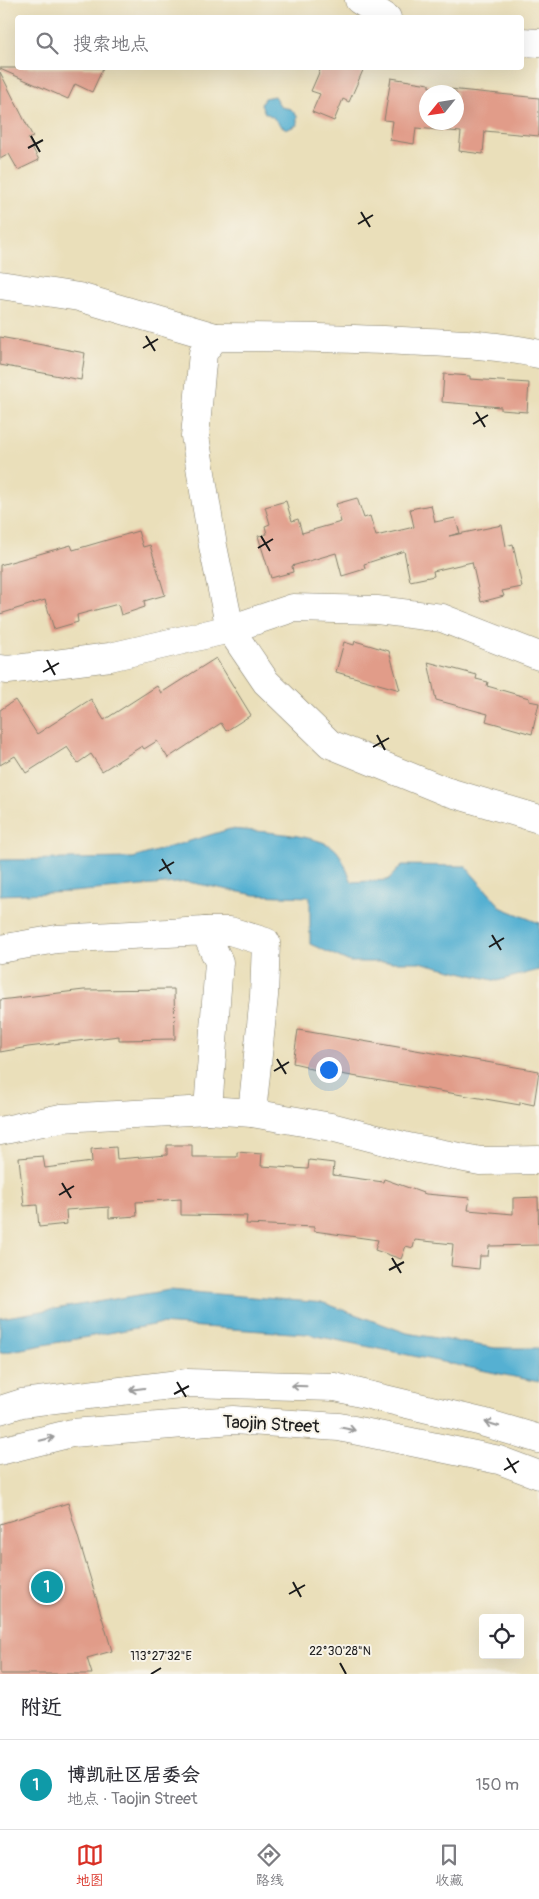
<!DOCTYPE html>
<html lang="zh">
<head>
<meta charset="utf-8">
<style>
  :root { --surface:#fff; --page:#f7f7f7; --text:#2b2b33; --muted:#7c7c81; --line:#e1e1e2; --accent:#d93025 }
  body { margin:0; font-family:Pangolin,"LXGW WenKai TC",sans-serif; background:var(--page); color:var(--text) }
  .controls { position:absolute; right:15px; bottom:15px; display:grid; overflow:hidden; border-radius:5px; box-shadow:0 5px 20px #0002 }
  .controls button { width:45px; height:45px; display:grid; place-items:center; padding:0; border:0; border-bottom:1px solid var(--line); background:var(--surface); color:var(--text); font:25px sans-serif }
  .compass { position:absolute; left:419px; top:85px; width:45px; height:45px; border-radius:50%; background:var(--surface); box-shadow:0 5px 20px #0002; rotate:240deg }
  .you { position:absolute; left:328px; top:1069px; width:18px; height:18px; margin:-12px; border:4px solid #fff; border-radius:50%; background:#1a73e8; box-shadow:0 0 0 8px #1a73e833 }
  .badge { display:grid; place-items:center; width:32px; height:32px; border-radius:50%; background:var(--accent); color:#fff; font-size:16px; font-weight:700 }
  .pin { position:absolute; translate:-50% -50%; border:2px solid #fff; box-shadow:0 1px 5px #0006 }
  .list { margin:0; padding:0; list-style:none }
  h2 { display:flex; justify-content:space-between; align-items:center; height:65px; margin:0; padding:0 20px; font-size:21px }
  h2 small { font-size:16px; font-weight:400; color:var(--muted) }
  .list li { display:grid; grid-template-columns:32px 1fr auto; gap:15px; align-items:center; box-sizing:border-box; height:90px; padding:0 20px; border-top:1px solid var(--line) }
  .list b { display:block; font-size:19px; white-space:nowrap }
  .list p { margin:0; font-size:16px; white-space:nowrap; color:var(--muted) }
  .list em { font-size:16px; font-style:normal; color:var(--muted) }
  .icon { flex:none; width:28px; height:28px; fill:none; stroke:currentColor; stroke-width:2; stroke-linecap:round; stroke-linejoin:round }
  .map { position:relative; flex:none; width:539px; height:1674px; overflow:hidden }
  .search { position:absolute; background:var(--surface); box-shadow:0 5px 20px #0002; left:15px; right:15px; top:15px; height:55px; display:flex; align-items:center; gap:12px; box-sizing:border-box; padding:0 18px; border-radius:5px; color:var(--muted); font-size:19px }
  .sheet { height:155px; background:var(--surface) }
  nav { display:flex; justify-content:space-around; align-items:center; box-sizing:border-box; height:70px; border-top:1px solid var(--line); background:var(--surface); font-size:14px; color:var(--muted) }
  nav a { display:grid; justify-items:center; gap:2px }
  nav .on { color:var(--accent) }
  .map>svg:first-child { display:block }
  .water { fill:#54b0d2; stroke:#386677 }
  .building { fill:#e19c89; fill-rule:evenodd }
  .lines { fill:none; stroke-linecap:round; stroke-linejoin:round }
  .minor-casing { stroke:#837e6b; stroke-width:29 }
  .minor { stroke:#fff; stroke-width:28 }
  .oneway { stroke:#999 }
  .ticks { fill:none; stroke:#1c1c1c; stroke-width:2 }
  .labels { text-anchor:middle; stroke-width:4; stroke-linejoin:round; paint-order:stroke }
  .street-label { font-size:18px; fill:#1c1c1c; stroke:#f7f3e8 }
  .ticks-label { font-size:12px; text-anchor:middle; fill:#1c1c1c; stroke:#f7f3e8; stroke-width:4; stroke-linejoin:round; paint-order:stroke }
</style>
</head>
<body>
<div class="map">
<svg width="539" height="1674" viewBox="0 0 539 1674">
  <rect width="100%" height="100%" fill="#f7f3e8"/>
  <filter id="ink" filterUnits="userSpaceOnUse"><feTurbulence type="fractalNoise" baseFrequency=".02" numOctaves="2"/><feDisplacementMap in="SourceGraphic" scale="10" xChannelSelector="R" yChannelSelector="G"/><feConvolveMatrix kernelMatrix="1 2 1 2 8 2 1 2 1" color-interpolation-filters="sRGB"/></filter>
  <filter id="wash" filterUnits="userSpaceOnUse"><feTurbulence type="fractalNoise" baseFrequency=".0096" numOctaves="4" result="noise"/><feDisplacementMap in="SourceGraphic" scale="20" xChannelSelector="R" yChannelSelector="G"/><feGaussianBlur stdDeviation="1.12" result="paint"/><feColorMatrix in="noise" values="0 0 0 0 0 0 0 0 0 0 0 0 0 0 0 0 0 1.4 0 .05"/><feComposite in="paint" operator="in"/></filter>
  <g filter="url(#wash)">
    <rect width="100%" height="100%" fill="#eadfba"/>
    <!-- water -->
    <g class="water">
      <path d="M274,96L281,107L291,109L297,116V125L288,129C277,126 278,118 265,113L261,105L264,98Z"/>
      <path d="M230,829C253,831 322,834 336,850C343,858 347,872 352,882L388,880L402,865L465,866L502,908L539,923V970L497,981L419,962H350L310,944V897L255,895L188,882L72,892L0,895V860L133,858Z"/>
      <polygon points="169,1290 324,1303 407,1333 495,1348 539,1348 539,1382 307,1334 158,1324 0,1353 0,1318"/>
    </g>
    <g id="blocks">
      <!-- building -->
      <g class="building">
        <polygon points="0,68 103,68 92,92 75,84 68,99 0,69"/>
        <polygon points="321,68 364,68 349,102 343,99 334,121 312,112 320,94 311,91"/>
        <polygon points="0,72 33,137 28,139 39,160 18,170 9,154 0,159"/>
        <path d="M391,78L429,84V87L539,98V136L485,131L483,154L459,151L461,132L416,128L414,144L390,140L393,121L384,120ZM426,92H456V122H426Z"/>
        <polygon points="0,337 85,353 81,380 0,365"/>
        <polygon points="444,374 470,376 470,379 529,383 527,412 501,410 501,407 442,402"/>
        <polygon points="357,498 364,518 370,516 376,536 414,527 410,509 431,505 435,522 455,518 460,533 449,536 502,525 506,546 513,544 522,587 502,591 504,596 481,602 472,562 433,571 434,576 410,581 404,551 364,564 365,569 342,576 336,553 292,566 293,572 271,578 258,536 267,534 265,526 270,524 265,507 286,501 292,521 298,519 302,533 341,522 336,504"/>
        <polygon points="138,531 143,547 150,545 165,595 144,601 145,607 121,615 118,604 77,615 78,622 54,629 45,600 0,614 0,565 71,545 73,550"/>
        <polygon points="355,641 389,651 400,690 336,672 344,642 354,645"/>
        <polygon points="216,658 251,715 226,731 221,723 168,758 157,741 144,749 142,746 102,771 91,754 78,763 67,747 26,773 15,756 0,765 0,710 15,700 37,734 91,699 104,720 157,686 161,693"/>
        <polygon points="428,662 477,675 476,679 488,682 487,686 529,698 529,701 539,703 532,734 486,721 488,714 436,700"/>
        <polygon points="174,989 175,1039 119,1040 119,1036 28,1047 0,1052 0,1000 84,990"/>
        <polygon points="298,1030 539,1071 534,1105 520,1102 520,1105 306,1068 306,1066 293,1063"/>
        <polygon points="167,1145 192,1145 192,1157 237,1157 237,1152 262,1154 261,1166 308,1169 309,1160 334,1163 333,1175 383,1182 384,1179 426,1194 470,1198 468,1210 513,1214 513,1198 538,1197 539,1245 489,1246 488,1256 480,1256 479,1269 451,1266 453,1244 415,1240 413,1248 406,1246 401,1259 375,1250 378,1240 314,1231 314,1227 246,1224 247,1216 181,1215 181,1199 136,1202 137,1216 109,1218 109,1207 66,1210 67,1224 39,1227 37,1205 24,1206 19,1158 43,1156 45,1168 92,1162 91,1149 116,1147 117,1159 167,1155"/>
        <polygon points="68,1503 112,1651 87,1658 92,1674 0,1674 0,1524"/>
      </g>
    </g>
  </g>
  <g filter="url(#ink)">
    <use href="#blocks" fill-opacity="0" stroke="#837e6b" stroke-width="1"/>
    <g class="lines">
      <defs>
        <g id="minor">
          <polyline points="359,0 387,18"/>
          <polyline points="522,42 539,43"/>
          <polyline points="0,285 79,297 215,337"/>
          <path d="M539,354C494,344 448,343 402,341C340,338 278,337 215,337L203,353L195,436L213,546L230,629L293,608L377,610L442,618L539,656"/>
          <polyline points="0,669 8,670 110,657 230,629 266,682 330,744 445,791 539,819"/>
          <polyline points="205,931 230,931 266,942 264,996 252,1113 208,1110"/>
          <polyline points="0,949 57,939 205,931 219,962 208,1110 61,1118 0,1131"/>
          <polyline points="252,1113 331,1127 408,1147 480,1161 539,1160"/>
          <polyline points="0,1410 22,1403 187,1383 335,1387 482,1422 539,1439"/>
          <polyline points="0,1451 72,1433 233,1420 339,1427 499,1460 539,1475"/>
        </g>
      </defs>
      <!-- minor casing -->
      <use href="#minor" class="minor-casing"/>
      <!-- minor -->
      <use href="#minor" class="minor"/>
    </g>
    <!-- one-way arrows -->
    <defs><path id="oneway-shaft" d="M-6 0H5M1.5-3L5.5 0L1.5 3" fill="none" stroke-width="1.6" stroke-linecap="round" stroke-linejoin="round" transform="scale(1.25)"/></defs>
    <g class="oneway">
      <use href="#oneway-shaft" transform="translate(299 1386) rotate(-178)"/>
      <use href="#oneway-shaft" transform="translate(137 1389) rotate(173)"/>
      <use href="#oneway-shaft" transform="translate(492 1424) rotate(-163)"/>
      <use href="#oneway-shaft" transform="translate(348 1429) rotate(11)"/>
      <use href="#oneway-shaft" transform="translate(47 1439) rotate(-14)"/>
    </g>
  </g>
  <!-- ticks -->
  <path class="ticks" d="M31,136L40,152M28,148L43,140M361,212L370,227M358,224L373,215M146,336L155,351M143,348L158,339M476,412L485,427M473,424L488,415M261,536L270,551M258,548L273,539M47,660L55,675M43,672L59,663M377,735L385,750M373,747L389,738M162,859L171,874M159,871L174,862M492,935L501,950M489,947L504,938M277,1059L286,1074M274,1071L289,1062M62,1183L71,1198M59,1195L74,1186M392,1258L401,1273M389,1270L404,1262M177,1382L186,1397M174,1394L189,1386M507,1458L516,1473M504,1470L519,1461M293,1582L301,1597M289,1594L305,1585M340,1663L346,1674M151,1674L161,1668"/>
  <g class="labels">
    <!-- street labels -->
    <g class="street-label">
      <text transform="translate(271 1424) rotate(3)" y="6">Taojin Street</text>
    </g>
  </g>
  <g class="ticks-label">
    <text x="340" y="1655">22°30'28"N</text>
    <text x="161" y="1660">113°27'32"E</text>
  </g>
</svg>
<div class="controls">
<button><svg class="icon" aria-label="locate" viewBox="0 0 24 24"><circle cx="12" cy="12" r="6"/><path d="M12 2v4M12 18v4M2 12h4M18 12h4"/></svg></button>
</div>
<svg class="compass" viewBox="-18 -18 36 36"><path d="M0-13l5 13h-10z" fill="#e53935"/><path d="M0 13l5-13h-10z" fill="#7c7c81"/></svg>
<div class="you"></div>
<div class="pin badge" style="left:47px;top:1587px;background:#0f9aa8">1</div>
<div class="search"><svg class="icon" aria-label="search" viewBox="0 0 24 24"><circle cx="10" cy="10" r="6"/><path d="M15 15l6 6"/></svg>搜索地点</div>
</div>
<section class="sheet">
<h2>附近<small></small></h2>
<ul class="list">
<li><span class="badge" style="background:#0f9aa8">1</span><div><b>博凯社区居委会</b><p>地点 · Taojin Street</p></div><em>150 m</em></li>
</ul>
</section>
<nav>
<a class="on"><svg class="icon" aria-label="map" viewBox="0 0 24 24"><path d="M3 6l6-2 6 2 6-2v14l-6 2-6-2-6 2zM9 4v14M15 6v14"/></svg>地图</a>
<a><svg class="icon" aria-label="directions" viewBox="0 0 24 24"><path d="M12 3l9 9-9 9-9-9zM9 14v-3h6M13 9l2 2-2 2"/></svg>路线</a>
<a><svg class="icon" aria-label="saved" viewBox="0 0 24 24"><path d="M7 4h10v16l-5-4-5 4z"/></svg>收藏</a>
</nav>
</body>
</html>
